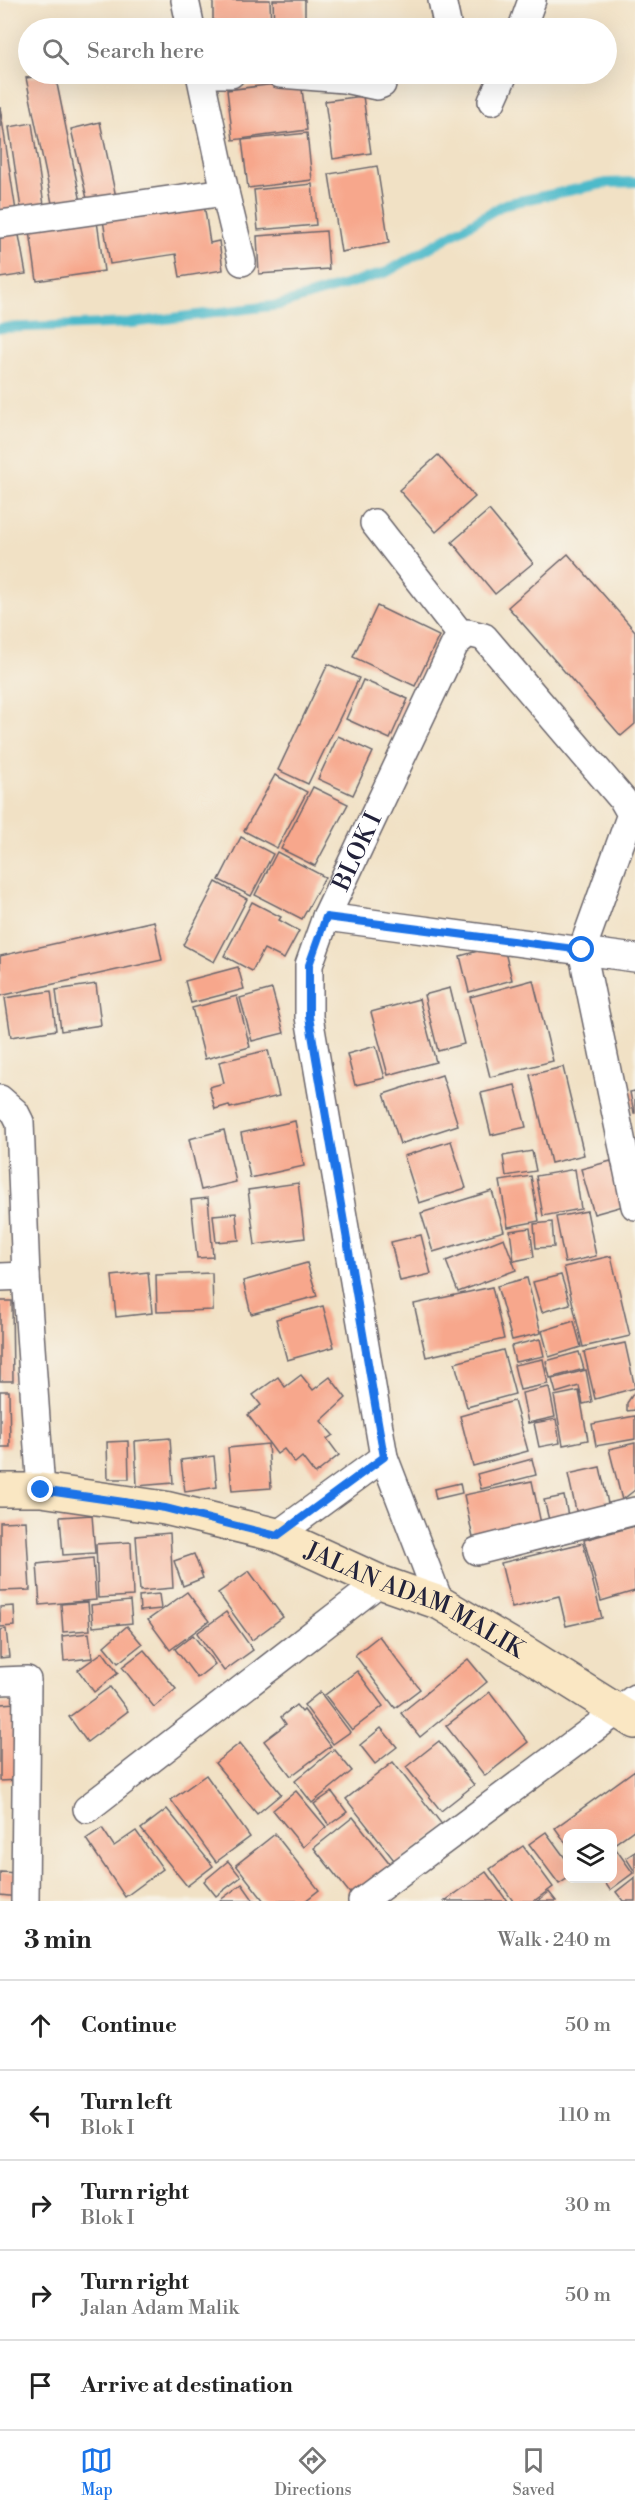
<!DOCTYPE html>
<html lang="en">
<head>
<meta charset="utf-8">
<style>
  :root { --surface:#fff; --page:#f6f6f6; --text:#222; --muted:#767676; --line:#e0e0e0; --accent:#1a73e8 }
  body { margin:0; font-family:"Libre Bodoni",serif; background:var(--page); color:var(--text) }
  .controls { position:absolute; right:18px; bottom:18px; display:grid; overflow:hidden; border-radius:12px; box-shadow:0 6px 24px #0002 }
  .controls button { width:54px; height:54px; display:grid; place-items:center; padding:0; border:0; border-bottom:2px solid var(--line); background:var(--surface); color:var(--text); font:30px sans-serif }
  .stop { position:absolute; width:18px; height:18px; margin:-14px; border:4px solid #1a73e8; border-radius:50%; background:#fff }
  .stop.end { background:#1a73e8; border-color:#fff; box-shadow:0 2px 6px #0008 }
  .list { margin:0; padding:0; list-style:none }
  h2 { display:flex; justify-content:space-between; align-items:center; height:78px; margin:0; padding:0 24px; font-size:26px }
  h2 small { font-size:20px; font-weight:400; color:var(--muted) }
  .list li { display:grid; grid-template-columns:39px 1fr auto; gap:18px; align-items:center; box-sizing:border-box; height:90px; padding:0 24px; border-top:2px solid var(--line) }
  .list b { display:block; font-size:22px; white-space:nowrap }
  .list p { margin:0; font-size:20px; white-space:nowrap; color:var(--muted) }
  .list em { font-size:20px; font-style:normal; color:var(--muted) }
  .icon { flex:none; width:33px; height:33px; fill:none; stroke:currentColor; stroke-width:2; stroke-linecap:round; stroke-linejoin:round }
  .map { position:relative; flex:none; width:635px; height:1901px; overflow:hidden }
  .search { position:absolute; background:var(--surface); box-shadow:0 6px 24px #0002; left:18px; right:18px; top:18px; height:66px; display:flex; align-items:center; gap:15px; box-sizing:border-box; padding:0 21px; border-radius:33px; color:var(--muted); font-size:22px }
  .sheet { height:528px; background:var(--surface) }
  nav { display:flex; justify-content:space-around; align-items:center; box-sizing:border-box; height:84px; border-top:2px solid var(--line); background:var(--surface); font-size:16px; color:var(--muted) }
  nav a { display:grid; justify-items:center; gap:3px }
  nav .on { color:var(--accent) }
  .map>svg:first-child { display:block }
  .lines { fill:none; stroke-linecap:round; stroke-linejoin:round }
  .stream { stroke:#4ebaca; stroke-width:10 }
  .building { fill:#f7a78c }
  .street-casing { stroke:#6a656b; stroke-width:30 }
  .secondary-casing { stroke:#6a656b; stroke-width:36 }
  .street { stroke:#fff; stroke-width:27 }
  .secondary { stroke:#fae7c3; stroke-width:33 }
  .route { stroke:#1a73e8; stroke-width:8 }
  .labels { text-anchor:middle; stroke-width:6; stroke-linejoin:round; paint-order:stroke }
  .street-label { font-size:24px; fill:#22223b; stroke:#f7f3e8 }
</style>
</head>
<body>
<div class="map">
<svg width="635" height="1901" viewBox="0 0 635 1901">
  <rect width="100%" height="100%" fill="#f7f3e8"/>
  <filter id="ink" filterUnits="userSpaceOnUse"><feTurbulence type="fractalNoise" baseFrequency=".0167" numOctaves="2"/><feDisplacementMap in="SourceGraphic" scale="12" xChannelSelector="R" yChannelSelector="G"/><feConvolveMatrix kernelMatrix="1 2 1 2 8 2 1 2 1" color-interpolation-filters="sRGB"/></filter>
  <filter id="wash" filterUnits="userSpaceOnUse"><feTurbulence type="fractalNoise" baseFrequency=".008" numOctaves="4" result="noise"/><feDisplacementMap in="SourceGraphic" scale="24" xChannelSelector="R" yChannelSelector="G"/><feGaussianBlur stdDeviation="1.35" result="paint"/><feColorMatrix in="noise" values="0 0 0 0 0 0 0 0 0 0 0 0 0 0 0 0 0 1.4 0 .05"/><feComposite in="paint" operator="in"/></filter>
  <g filter="url(#wash)">
    <rect width="100%" height="100%" fill="#f1e1c5"/>
    <g class="lines">
      <!-- stream -->
      <polyline class="stream" points="0,328 132,323 279,305 387,272 505,204 607,183 635,182"/>
    </g>
    <g id="blocks">
      <!-- building -->
      <g class="building">
        <polygon points="213,0 270,0 271,27 213,28"/>
        <polygon points="273,0 305,0 305,26 274,27"/>
        <polygon points="55,74 81,202 53,208 26,78"/>
        <polygon points="301,81 307,130 233,140 227,90"/>
        <polygon points="363,96 371,153 333,159 325,101"/>
        <polygon points="0,107 16,211 0,213"/>
        <polygon points="100,122 116,197 88,203 71,129"/>
        <polygon points="32,123 45,212 22,216 9,127"/>
        <polygon points="307,133 312,180 248,188 242,140"/>
        <polygon points="377,166 389,243 341,252 329,174"/>
        <polygon points="312,184 316,225 258,230 254,190"/>
        <polygon points="204,204 210,243 219,241 223,270 180,277 176,254 110,264 103,220"/>
        <polygon points="96,214 104,271 37,281 29,224"/>
        <polygon points="17,224 26,274 0,278 0,227"/>
        <polygon points="326,231 329,269 259,274 257,236"/>
        <polygon points="438,455 475,497 436,532 399,490"/>
        <polygon points="489,510 533,563 495,594 452,542"/>
        <polygon points="568,554 635,631 635,724 621,736 508,607"/>
        <polygon points="377,606 439,636 415,686 353,657"/>
        <polygon points="328,664 359,678 308,784 278,770"/>
        <polygon points="363,680 408,699 390,739 346,719"/>
        <polygon points="338,736 373,752 353,795 318,779"/>
        <polygon points="275,775 307,792 277,848 244,831"/>
        <polygon points="313,787 348,804 315,866 281,849"/>
        <polygon points="241,837 273,854 251,896 219,880"/>
        <polygon points="277,852 325,877 302,919 255,895"/>
        <polygon points="216,882 247,899 214,962 183,945"/>
        <polygon points="252,902 281,917 279,920 299,931 284,959 264,949 252,971 224,956"/>
        <polygon points="154,921 162,960 0,996 0,956"/>
        <polygon points="503,944 512,980 469,992 460,956"/>
        <polygon points="238,967 244,989 191,1003 185,981"/>
        <polygon points="533,980 553,1061 490,1077 470,997"/>
        <polygon points="96,984 101,1025 61,1031 56,990"/>
        <polygon points="450,988 464,1044 438,1051 424,995"/>
        <polygon points="272,989 284,1033 252,1041 240,998"/>
        <polygon points="51,991 56,1030 11,1037 5,998"/>
        <polygon points="237,996 250,1047 205,1059 192,1008"/>
        <polygon points="419,999 436,1062 388,1075 371,1012"/>
        <polygon points="376,1046 385,1078 355,1085 347,1054"/>
        <polygon points="268,1050 279,1096 230,1108 229,1105 215,1109 209,1087 224,1083 219,1062"/>
        <polygon points="563,1067 584,1155 551,1163 530,1075"/>
        <polygon points="442,1075 458,1125 400,1144 384,1094"/>
        <polygon points="515,1085 526,1127 491,1135 481,1093"/>
        <polygon points="635,1091 635,1113 634,1113 630,1092"/>
        <polygon points="295,1121 304,1166 250,1178 241,1133"/>
        <polygon points="224,1130 236,1182 201,1190 189,1139"/>
        <polygon points="451,1141 466,1188 419,1203 404,1156"/>
        <polygon points="532,1151 536,1171 506,1176 503,1156"/>
        <polygon points="611,1161 623,1206 594,1214 581,1169"/>
        <polygon points="575,1169 581,1209 543,1216 536,1176"/>
        <polygon points="531,1176 539,1221 508,1227 500,1181"/>
        <polygon points="298,1183 305,1238 255,1245 248,1190"/>
        <polygon points="492,1191 504,1231 433,1252 421,1213"/>
        <polygon points="208,1198 213,1257 197,1258 191,1200"/>
        <polygon points="587,1211 596,1256 565,1263 556,1217"/>
        <polygon points="236,1213 239,1240 216,1242 213,1215"/>
        <polygon points="552,1222 554,1247 536,1248 534,1224"/>
        <polygon points="530,1228 534,1257 514,1261 510,1231"/>
        <polygon points="421,1235 431,1274 400,1281 391,1242"/>
        <polygon points="504,1238 516,1270 458,1292 446,1261"/>
        <polygon points="611,1256 630,1336 583,1347 564,1267"/>
        <polygon points="307,1263 317,1296 251,1314 243,1281"/>
        <polygon points="148,1272 152,1313 116,1317 112,1276"/>
        <polygon points="212,1273 213,1310 157,1312 156,1275"/>
        <polygon points="561,1275 570,1304 542,1312 533,1282"/>
        <polygon points="527,1278 541,1333 512,1340 497,1286"/>
        <polygon points="492,1287 504,1339 426,1357 414,1304"/>
        <polygon points="0,1301 12,1301 13,1381 0,1381"/>
        <polygon points="323,1306 334,1347 287,1360 276,1319"/>
        <polygon points="574,1321 581,1347 549,1357 542,1331"/>
        <polygon points="540,1339 544,1356 515,1362 511,1346"/>
        <polygon points="625,1343 635,1388 595,1399 584,1352"/>
        <polygon points="503,1350 515,1394 467,1407 455,1363"/>
        <polygon points="579,1352 584,1369 550,1378 546,1361"/>
        <polygon points="543,1359 548,1384 520,1390 514,1365"/>
        <polygon points="586,1370 592,1402 583,1404 579,1386 556,1393 552,1379"/>
        <polygon points="301,1375 313,1390 330,1377 346,1398 321,1421 333,1435 327,1439 339,1455 315,1474 302,1457 295,1463 284,1449 277,1454 248,1415 261,1405 253,1395 278,1377 285,1387"/>
        <polygon points="549,1387 555,1417 528,1423 522,1393"/>
        <polygon points="0,1391 9,1391 10,1447 0,1447"/>
        <polygon points="579,1391 588,1440 563,1445 554,1396"/>
        <polygon points="635,1391 635,1410 627,1411 627,1403"/>
        <polygon points="514,1401 528,1451 473,1466 460,1416"/>
        <polygon points="635,1416 635,1439 596,1446 592,1424"/>
        <polygon points="556,1419 560,1443 539,1447 534,1423"/>
        <polygon points="170,1438 173,1483 137,1486 135,1441"/>
        <polygon points="128,1441 129,1479 108,1479 107,1442"/>
        <polygon points="635,1443 635,1490 622,1500 609,1449"/>
        <polygon points="268,1444 271,1488 232,1491 228,1448"/>
        <polygon points="214,1456 217,1487 185,1492 181,1460"/>
        <polygon points="532,1459 536,1475 481,1489 477,1474"/>
        <polygon points="600,1467 609,1508 577,1515 568,1474"/>
        <polygon points="532,1481 541,1524 473,1538 464,1495"/>
        <polygon points="460,1483 462,1493 436,1499 434,1489"/>
        <polygon points="564,1496 568,1516 549,1520 544,1500"/>
        <polygon points="92,1515 95,1553 63,1555 60,1517"/>
        <polygon points="26,1521 30,1590 0,1591 0,1522"/>
        <polygon points="635,1526 635,1591 601,1601 584,1540"/>
        <polygon points="170,1533 173,1588 140,1591 136,1536"/>
        <polygon points="131,1542 133,1596 98,1598 96,1544"/>
        <polygon points="583,1543 602,1618 566,1626 559,1596 512,1608 501,1563"/>
        <polygon points="194,1554 203,1578 183,1586 174,1561"/>
        <polygon points="93,1558 96,1600 40,1605 37,1564"/>
        <polygon points="249,1571 283,1617 252,1640 218,1593"/>
        <polygon points="187,1592 209,1621 170,1650 148,1620"/>
        <polygon points="159,1594 161,1609 140,1611 139,1596"/>
        <polygon points="130,1601 132,1623 93,1627 91,1605"/>
        <polygon points="88,1602 90,1630 63,1632 61,1604"/>
        <polygon points="14,1606 15,1626 0,1627 0,1607"/>
        <polygon points="226,1612 253,1650 224,1671 197,1633"/>
        <polygon points="127,1626 142,1644 118,1663 104,1646"/>
        <polygon points="6,1629 9,1657 0,1658 0,1630"/>
        <polygon points="89,1633 92,1658 64,1661 62,1636"/>
        <polygon points="193,1635 215,1664 197,1678 175,1649"/>
        <polygon points="379,1636 420,1689 395,1708 355,1655"/>
        <polygon points="144,1650 176,1689 154,1707 122,1667"/>
        <polygon points="103,1652 118,1673 94,1692 78,1670"/>
        <polygon points="468,1659 487,1682 420,1737 401,1713"/>
        <polygon points="357,1671 383,1706 352,1730 325,1695"/>
        <polygon points="110,1687 128,1711 87,1742 69,1717"/>
        <polygon points="320,1692 350,1732 333,1744 304,1705"/>
        <polygon points="490,1692 528,1742 485,1776 446,1726"/>
        <polygon points="17,1703 19,1780 0,1781 0,1704"/>
        <polygon points="296,1705 302,1712 304,1710 331,1746 291,1776 264,1741 286,1724 281,1717"/>
        <polygon points="381,1728 397,1747 375,1764 360,1745"/>
        <polygon points="439,1741 474,1785 441,1811 406,1767"/>
        <polygon points="240,1743 281,1794 257,1814 215,1763"/>
        <polygon points="334,1749 352,1771 312,1803 295,1781"/>
        <polygon points="393,1762 444,1827 397,1864 346,1799"/>
        <polygon points="635,1770 635,1829 613,1845 633,1873 610,1890 602,1878 612,1878 612,1834 568,1834 568,1846 555,1828"/>
        <polygon points="206,1775 250,1837 216,1862 171,1800"/>
        <polygon points="296,1791 326,1827 303,1847 273,1810"/>
        <polygon points="332,1792 347,1812 329,1825 314,1804"/>
        <polygon points="167,1809 213,1866 187,1886 141,1829"/>
        <polygon points="353,1817 391,1865 352,1896 314,1848"/>
        <polygon points="102,1828 114,1846 136,1831 163,1869 125,1897 86,1839"/>
        <polygon points="546,1832 568,1862 568,1878 559,1884 529,1844"/>
        <polygon points="275,1834 319,1890 305,1901 264,1901 236,1865"/>
        <polygon points="523,1846 553,1887 534,1901 513,1901 490,1869"/>
        <polygon points="635,1852 635,1872 626,1858"/>
        <polygon points="228,1861 241,1877 216,1896 204,1881"/>
        <polygon points="0,1872 20,1873 18,1897 0,1895"/>
        <polygon points="486,1872 507,1901 445,1901"/>
        <polygon points="635,1877 635,1901 623,1901 616,1892"/>
        <polygon points="242,1884 254,1901 219,1901"/>
        <polygon points="549,1892 556,1901 538,1901"/>
      </g>
    </g>
  </g>
  <g filter="url(#ink)">
    <use href="#blocks" fill-opacity="0" stroke="#6a656b" stroke-width="1.5"/>
    <g class="lines">
      <defs>
        <g id="street">
          <polyline points="185,0 191,28"/>
          <polyline points="442,0 448,28"/>
          <polyline points="522,28 532,0"/>
          <polyline points="200,74 225,192 242,262"/>
          <polyline points="200,74 231,74"/>
          <polyline points="280,74 344,79 377,86 382,84 384,74"/>
          <polyline points="492,101 504,74"/>
          <polyline points="0,224 225,192"/>
          <polyline points="374,523 462,636"/>
          <polyline points="326,917 635,958"/>
          <polyline points="0,1099 15,1112 20,1122 26,1276 41,1490"/>
          <polyline points="0,1277 26,1276"/>
          <polyline points="277,1535 384,1457"/>
          <polyline points="477,1551 635,1511"/>
          <path id="s1" d="M440,1603L384,1457L309,1017V965L326,917L455,644L468,633L484,637L623,800L631,814L582,950L635,1206"/>
          <polyline points="0,1681 27,1680 25,1901"/>
          <polyline points="87,1809 380,1582"/>
          <polyline points="362,1901 635,1698"/>
        </g>
        <g id="secondary">
          <path id="s2" d="M0,1490H41L165,1508L277,1535L380,1582L440,1603L525,1653L635,1722"/>
        </g>
      </defs>
      <!-- street casing -->
      <use href="#street" class="street-casing"/>
      <!-- secondary casing -->
      <use href="#secondary" class="secondary-casing"/>
      <!-- street -->
      <use href="#street" class="street"/>
      <!-- secondary -->
      <use href="#secondary" class="secondary"/>
    </g>
  </g>
  <g class="lines" filter="url(#ink)">
    <!-- route -->
    <polyline class="route" points="41,1490 165,1508 277,1536 384,1457 309,1017 309,965 326,917 582,950"/>
  </g>
  <g class="labels">
    <!-- street labels -->
    <g class="street-label">
      <text dy="8" stroke="none"><textPath href="#s1" startOffset="778">BLOK I</textPath></text>
      <text dy="8" stroke="none"><textPath href="#s2" startOffset="434">JALAN ADAM MALIK</textPath></text>
    </g>
  </g>
</svg>
<div class="controls">
<button><svg class="icon" aria-label="layers" viewBox="0 0 24 24"><path d="M12 4l9 5-9 5-9-5zM3 14l9 5 9-5"/></svg></button>
</div>
<div class="stop" style="left:582px;top:950px"></div>
<div class="stop end" style="left:41px;top:1490px"></div>
<div class="search"><svg class="icon" aria-label="search" viewBox="0 0 24 24"><circle cx="10" cy="10" r="6"/><path d="M15 15l6 6"/></svg>Search here</div>
</div>
<section class="sheet">
<h2>3 min<small>Walk · 240 m</small></h2>
<ul class="list">
<li><svg class="icon" aria-label="ahead" viewBox="0 0 24 24"><path d="M12 20V5M6 11l6-6 6 6"/></svg><div><b>Continue</b></div><em>50 m</em></li>
<li><svg class="icon" aria-label="left" viewBox="0 0 24 24"><path d="M17 20v-9H6M10 6l-5 5 5 5"/></svg><div><b>Turn left</b><p>Blok I</p></div><em>110 m</em></li>
<li><svg class="icon" aria-label="right" viewBox="0 0 24 24"><path d="M7 20v-9h11M14 6l5 5-5 5"/></svg><div><b>Turn right</b><p>Blok I</p></div><em>30 m</em></li>
<li><svg class="icon" aria-label="right" viewBox="0 0 24 24"><path d="M7 20v-9h11M14 6l5 5-5 5"/></svg><div><b>Turn right</b><p>Jalan Adam Malik</p></div><em>50 m</em></li>
<li><svg class="icon" aria-label="arrive" viewBox="0 0 24 24"><path d="M6 21V4h12l-3 4 3 4H6"/></svg><div><b>Arrive at destination</b></div></li>
</ul>
</section>
<nav>
<a class="on"><svg class="icon" aria-label="map" viewBox="0 0 24 24"><path d="M3 6l6-2 6 2 6-2v14l-6 2-6-2-6 2zM9 4v14M15 6v14"/></svg>Map</a>
<a><svg class="icon" aria-label="directions" viewBox="0 0 24 24"><path d="M12 3l9 9-9 9-9-9zM9 14v-3h6M13 9l2 2-2 2"/></svg>Directions</a>
<a><svg class="icon" aria-label="saved" viewBox="0 0 24 24"><path d="M7 4h10v16l-5-4-5 4z"/></svg>Saved</a>
</nav>
</body>
</html>
